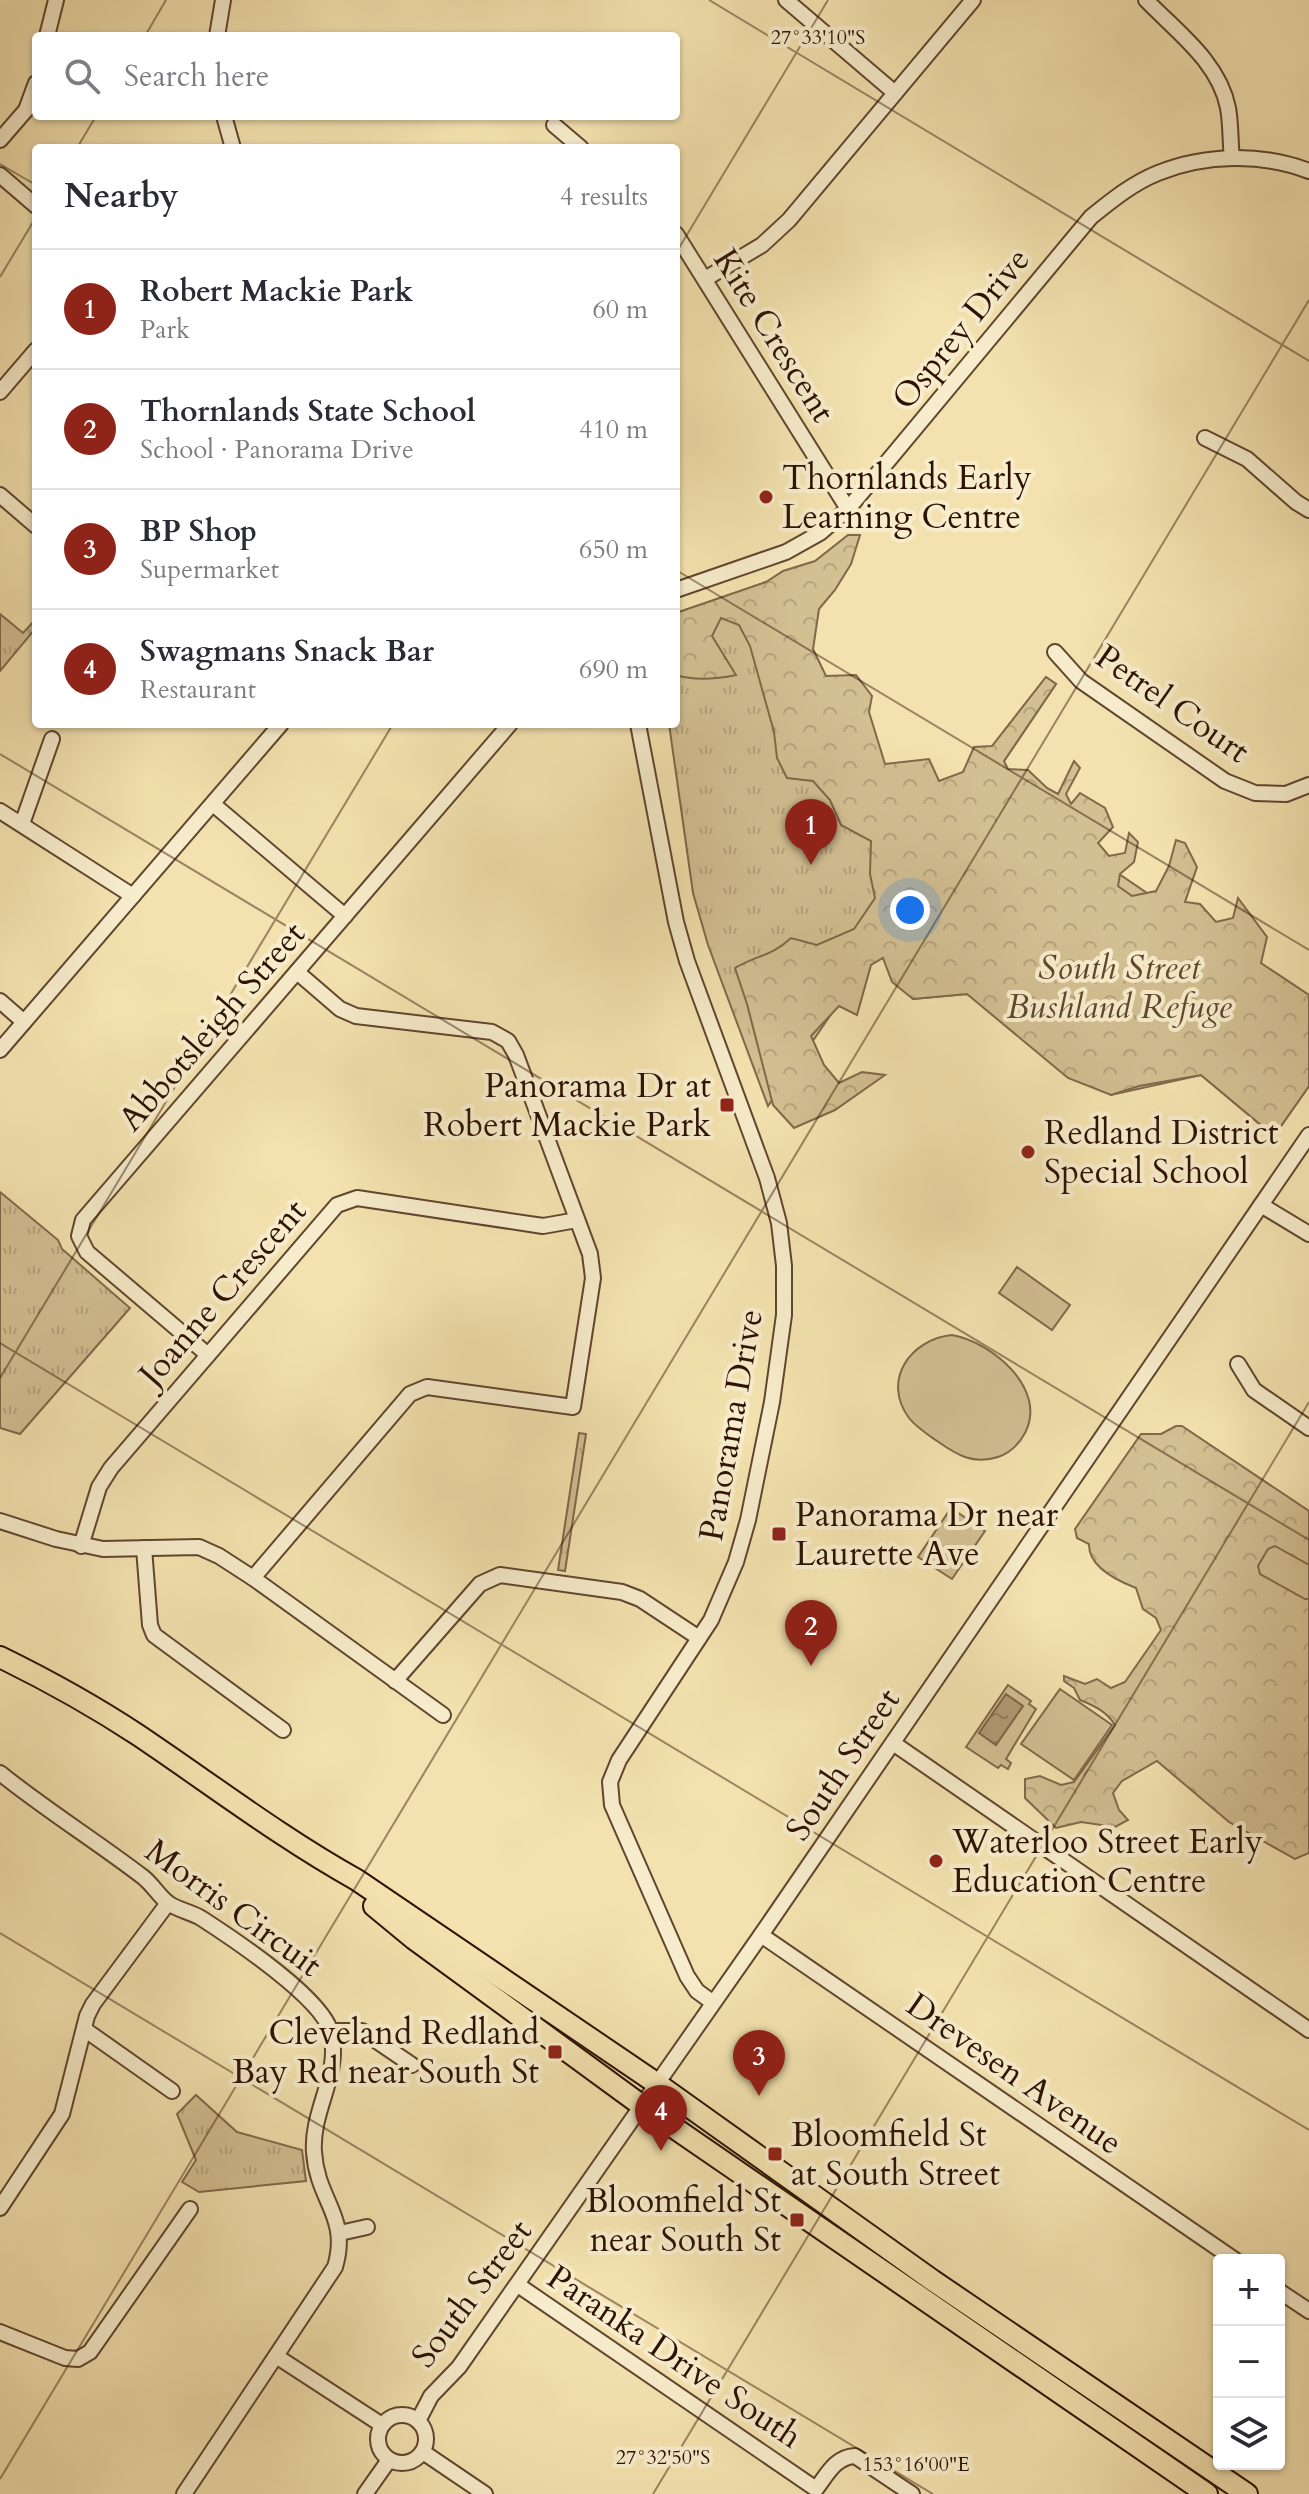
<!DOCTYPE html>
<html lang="en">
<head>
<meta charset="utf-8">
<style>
  :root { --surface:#fff; --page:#f7f7f7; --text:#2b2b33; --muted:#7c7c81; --line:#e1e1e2; --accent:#8f2418 }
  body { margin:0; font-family:Cardo,serif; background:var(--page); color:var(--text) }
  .controls { position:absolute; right:24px; bottom:24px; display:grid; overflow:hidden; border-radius:8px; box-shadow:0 2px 6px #0004 }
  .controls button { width:72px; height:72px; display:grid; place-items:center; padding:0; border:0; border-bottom:2px solid var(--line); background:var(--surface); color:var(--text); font:40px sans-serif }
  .you { position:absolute; left:910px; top:910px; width:28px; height:28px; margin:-20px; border:6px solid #fff; border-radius:50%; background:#1a73e8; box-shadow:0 0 0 12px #1a73e833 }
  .badge { display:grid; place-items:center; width:52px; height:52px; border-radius:50%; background:var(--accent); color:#fff; font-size:26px; font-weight:700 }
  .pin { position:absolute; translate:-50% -66px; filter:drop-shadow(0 2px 4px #0008) }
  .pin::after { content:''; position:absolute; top:42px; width:28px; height:24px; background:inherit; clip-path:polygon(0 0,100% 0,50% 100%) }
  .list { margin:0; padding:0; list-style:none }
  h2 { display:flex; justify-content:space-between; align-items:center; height:104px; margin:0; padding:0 32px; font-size:34px }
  h2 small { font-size:26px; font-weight:400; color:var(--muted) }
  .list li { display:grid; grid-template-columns:52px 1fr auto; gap:24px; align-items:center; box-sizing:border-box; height:120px; padding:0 32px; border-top:2px solid var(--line) }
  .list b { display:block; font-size:30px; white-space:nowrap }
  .list p { margin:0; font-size:26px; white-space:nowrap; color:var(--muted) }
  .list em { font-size:26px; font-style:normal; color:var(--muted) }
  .icon { flex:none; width:44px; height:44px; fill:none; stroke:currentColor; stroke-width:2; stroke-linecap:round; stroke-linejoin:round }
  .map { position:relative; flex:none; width:1309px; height:2494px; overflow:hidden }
  .search { position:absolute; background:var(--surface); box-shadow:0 2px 6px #0004; left:32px; top:32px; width:648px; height:88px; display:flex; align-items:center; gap:20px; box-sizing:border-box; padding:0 28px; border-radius:8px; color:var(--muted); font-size:30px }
  .panel { position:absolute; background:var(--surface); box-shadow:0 2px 6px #0004; left:32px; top:144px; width:648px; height:584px; border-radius:8px }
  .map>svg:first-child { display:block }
  .grass { fill:url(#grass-tufts); stroke:#80684a; stroke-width:2 }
  .forest { fill:url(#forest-crowns); stroke:#80684a; stroke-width:2 }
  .garden { fill:#d2bf92; stroke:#80684a; stroke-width:2 }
  .water { fill:url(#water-ripples); stroke:#7c6447; stroke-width:2 }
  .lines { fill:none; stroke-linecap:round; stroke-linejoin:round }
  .minor-casing { stroke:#5f462e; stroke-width:18 }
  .highway-casing { stroke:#2e1203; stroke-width:24 }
  .minor { stroke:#f7eccb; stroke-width:14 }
  .highway { stroke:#f3e2af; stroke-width:20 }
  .ticks { fill:none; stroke:#2e1203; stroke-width:2; stroke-opacity:0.45 }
  .poi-dot { fill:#8f2418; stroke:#f7eccb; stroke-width:3 }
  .labels { text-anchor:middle; stroke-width:8; stroke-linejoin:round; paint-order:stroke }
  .street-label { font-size:34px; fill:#2e1203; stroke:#f7eccb }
  .poi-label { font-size:34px; fill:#2e1203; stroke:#f7eccb; text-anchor:start }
  .park-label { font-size:34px; font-style:italic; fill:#5f462e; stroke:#f7eccb }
  .ticks-label { font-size:20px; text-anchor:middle; fill:#2e1203; stroke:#f7eccb; stroke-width:8; stroke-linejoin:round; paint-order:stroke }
</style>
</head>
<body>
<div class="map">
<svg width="1309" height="2494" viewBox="0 0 1309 2494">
  <defs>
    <pattern id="grass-tufts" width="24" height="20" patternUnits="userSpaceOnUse" patternTransform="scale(2)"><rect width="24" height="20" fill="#d2bf92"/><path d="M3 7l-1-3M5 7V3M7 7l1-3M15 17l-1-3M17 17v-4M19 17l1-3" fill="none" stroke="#b5a37c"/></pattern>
    <pattern id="forest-crowns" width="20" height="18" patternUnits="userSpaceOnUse" patternTransform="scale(2)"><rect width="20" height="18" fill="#d2bf92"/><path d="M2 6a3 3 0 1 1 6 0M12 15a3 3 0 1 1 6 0" fill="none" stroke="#b5a37c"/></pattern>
    <pattern id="water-ripples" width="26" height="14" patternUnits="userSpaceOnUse" patternTransform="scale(2)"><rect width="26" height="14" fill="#b09b75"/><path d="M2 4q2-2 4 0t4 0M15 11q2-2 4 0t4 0" fill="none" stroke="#907d5e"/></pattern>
  </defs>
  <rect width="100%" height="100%" fill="#f3e2af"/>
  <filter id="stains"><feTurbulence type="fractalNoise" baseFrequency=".0025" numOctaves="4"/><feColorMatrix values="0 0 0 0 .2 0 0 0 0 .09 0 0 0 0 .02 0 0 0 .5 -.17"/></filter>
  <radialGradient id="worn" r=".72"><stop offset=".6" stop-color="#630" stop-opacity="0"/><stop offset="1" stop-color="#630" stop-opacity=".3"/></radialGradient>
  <!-- grass -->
  <g class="grass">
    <polygon points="766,582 921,838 1046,677 1056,684 988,785 1309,1003 1309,1086 1274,1136 1201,1075 1111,1095 967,994 913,999 876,949 768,1106 708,945 693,893 669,724 676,724 676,613"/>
    <polygon points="0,614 23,633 36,619 36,628 0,671"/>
    <polygon points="0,1192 58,1240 62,1249 130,1308 20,1434 0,1428"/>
    <polygon points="579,1433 586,1434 565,1571 558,1570"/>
    <polygon points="196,2095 237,2132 302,2150 306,2181 199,2192 182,2182 196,2160 177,2114"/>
  </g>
  <!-- forest -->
  <g class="forest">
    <path d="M848,535H860L851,564L835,590L819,609L813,649L826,676L856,675L872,696L869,712L885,764L929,759L939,781L963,772L974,747L992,746L1046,677L1056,684L1004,761L1008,769L1028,770L1047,788L1058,794L1074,761L1080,768L1066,794L1071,804L1080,793L1105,808L1113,827L1098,843L1109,856L1125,853L1129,833L1138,842L1134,862L1120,874L1118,886L1132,896L1156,891L1169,866L1176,840L1185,843L1197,867L1185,902L1200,904L1216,922L1233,918L1238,898L1267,937L1261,963L1309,995V1086L1274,1136L1201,1075L1139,1086L1111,1095L1068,1078L967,994L913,999L892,982L883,958L871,965L857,1015L839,1006L811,1036L824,1065L839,1083L862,1072L885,1075L835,1110L794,1128L773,1105L747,1004L735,968C757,955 772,956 791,938L817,945L854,929L875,898L870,874L871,841L841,825L830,800L813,781L787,778L777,758L774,732L750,646L739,625L721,618L712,636L736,675C717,679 695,681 676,675V613L766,582L783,571L815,561Z"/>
    <path d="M1176,1426H1182L1309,1511V1853L1295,1859L1229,1822L1157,1761L1122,1781L1113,1793L1119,1810L1128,1820L1115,1827L1081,1822L1056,1828L1025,1798V1779L1040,1776L1061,1785L1074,1782L1115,1725C1107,1712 1095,1706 1080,1700L1074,1688L1064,1681V1676L1085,1684L1097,1679L1111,1688L1125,1682L1161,1630L1156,1618L1143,1609L1136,1588C1118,1581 1088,1567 1089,1544L1077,1538L1075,1529L1141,1434H1161Z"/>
  </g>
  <!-- garden -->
  <g class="garden">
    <polygon points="1017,1267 1070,1305 1052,1330 999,1293"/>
    <path d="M952,1335C992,1342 1048,1389 1025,1433C1019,1444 1010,1453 998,1457C973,1465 957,1455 937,1441C927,1434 916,1427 909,1418C881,1380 911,1339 952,1335Z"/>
    <polygon points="951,1508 985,1531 952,1579 918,1557"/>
    <polygon points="1275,1546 1309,1565 1309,1599 1305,1599 1260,1574 1258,1566 1268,1549"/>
    <polygon points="1008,1685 1031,1701 1029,1704 1036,1709 1006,1759 1011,1763 1008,1769 1001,1765 998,1768 966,1747"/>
    <polygon points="1060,1689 1112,1725 1074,1780 1021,1744"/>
  </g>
  <!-- water -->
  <polygon class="water" points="1006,1694 1023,1706 996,1745 979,1733"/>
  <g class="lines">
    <defs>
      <g id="minor">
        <polyline points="786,0 895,93"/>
        <path d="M1146,0C1177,32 1219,62 1228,108C1231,124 1230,141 1232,158"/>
        <polyline points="47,36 56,0"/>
        <polyline points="217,36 223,0"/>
        <polyline points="224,116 233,148"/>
        <polyline points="554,125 581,148"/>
        <polyline points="0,140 26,110 36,83"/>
        <polyline points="0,175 36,206"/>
        <polyline points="676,234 848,509"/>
        <polyline points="705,279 762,245 789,220 973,0"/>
        <polyline points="0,392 36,350"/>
        <polyline points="1205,438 1247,459 1296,502 1309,510"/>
        <polyline points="0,495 36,526"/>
        <path d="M676,590L786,552L820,533L848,509L1091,217C1112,200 1133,183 1158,173C1205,154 1262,153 1309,171"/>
        <polyline points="1055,652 1081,681 1225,781 1255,793 1286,794 1309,785"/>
        <polyline points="638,724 676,922 687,961 767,1178 779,1223 784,1266 784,1315 772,1402 748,1520 736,1562 711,1620 619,1760 610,1782 612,1805 687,1976 697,1991 712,2002"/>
        <polyline points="213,804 345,916"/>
        <polyline points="0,811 133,896"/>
        <polyline points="22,824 52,739"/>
        <polyline points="0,1001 24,1022"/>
        <polyline points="0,1050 281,724"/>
        <polyline points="1261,1205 1309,1234"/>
        <polyline points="208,1355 87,1252 79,1236 83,1220 510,724"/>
        <polyline points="1238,1364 1254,1390 1309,1428"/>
        <polyline points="0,1521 56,1539 103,1549 199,1547 219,1556 253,1578 410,1394 427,1387 573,1407 593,1278 590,1254 516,1055 508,1041 492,1032 356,1016 340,1009 297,972"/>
        <polyline points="81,1546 99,1487 111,1468 337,1205 357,1198 543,1226 577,1220"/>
        <polyline points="144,1548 150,1625 154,1635 283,1730"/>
        <polyline points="253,1578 443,1715"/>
        <polyline points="395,1681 480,1584 500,1575 622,1592 640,1599 699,1638"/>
        <polyline points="893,1743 1309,2030"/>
        <path d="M0,1773C46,1810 96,1841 143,1877C152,1884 159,1896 168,1903C178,1910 191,1912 201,1918C232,1938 324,1999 331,2033C341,2075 311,2110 314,2152C317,2201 350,2216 335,2267L184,2494"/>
        <polyline points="761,1935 1235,2260"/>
        <polyline points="84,2029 172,2091"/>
        <polyline points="331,2031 362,2031 412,2065"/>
        <polyline points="0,2208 62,2114 87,2016 93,2004 168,1903"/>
        <polyline points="340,2233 367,2227"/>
        <path d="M518,2285L816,2489C827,2475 835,2457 855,2456L912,2494"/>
        <polyline points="1279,2291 1309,2311"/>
        <polyline points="0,2332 65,2358 78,2359 90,2352 190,2209"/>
        <polyline points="276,2356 382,2425"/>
        <circle cx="402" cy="2439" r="24"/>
        <polyline points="418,2421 431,2396 459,2367 761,1935 1309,1135"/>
        <polyline points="423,2452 485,2494"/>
        <polyline points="365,2494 389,2460"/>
      </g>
      <g id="highway">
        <path d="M0,1657C47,1680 94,1706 138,1735C211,1784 280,1837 357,1880L656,2083L932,2280L1247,2494"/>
        <polyline points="374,1906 414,1939 641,2105 1207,2494"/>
      </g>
    </defs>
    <!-- minor casing -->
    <use href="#minor" class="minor-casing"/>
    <!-- highway casing -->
    <use href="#highway" class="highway-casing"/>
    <!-- minor -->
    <use href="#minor" class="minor"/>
    <!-- highway -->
    <use href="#highway" class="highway"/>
  </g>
  <!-- ticks -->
  <path class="ticks" d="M709,0L1309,361M145,36L166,0M77,148L96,116M0,164L36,185M676,253L828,0M0,277L36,217M676,570L1309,950M0,754L1309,1540M0,1343L1309,2130M0,1378L393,724M0,1933L933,2494M0,2479L1309,300M653,2494L1309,1402"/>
  <!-- markers -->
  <g class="poi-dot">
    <circle cx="766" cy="497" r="8"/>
    <rect x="719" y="1097" width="16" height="16" rx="4"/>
    <circle cx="1028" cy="1152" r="8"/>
    <rect x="771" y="1526" width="16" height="16" rx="4"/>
    <circle cx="936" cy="1861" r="8"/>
    <rect x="547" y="2044" width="16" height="16" rx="4"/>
    <rect x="767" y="2146" width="16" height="16" rx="4"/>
    <rect x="789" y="2212" width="16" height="16" rx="4"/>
  </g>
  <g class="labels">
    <!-- street labels -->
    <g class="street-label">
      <text transform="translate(960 328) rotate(-51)" y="12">Osprey Drive</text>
      <text transform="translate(775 335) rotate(58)" y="12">Kite Crescent</text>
      <text transform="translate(1173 703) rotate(35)" y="12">Petrel Court</text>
      <text transform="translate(211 1026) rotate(-49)" y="12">Abbotsleigh Street</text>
      <text transform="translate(222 1292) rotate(-49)" y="12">Joanne Crescent</text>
      <text transform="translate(730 1425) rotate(-80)" y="12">Panorama Drive</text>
      <text transform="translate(842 1764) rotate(-56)" y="12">South Street</text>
      <text transform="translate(234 1907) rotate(36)" y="12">Morris Circuit</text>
      <text transform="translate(1015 2073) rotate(35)" y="12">Drevesen Avenue</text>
      <text transform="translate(471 2293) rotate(-53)" y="12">South Street</text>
      <text transform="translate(675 2356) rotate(34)" y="12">Paranka Drive South</text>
    </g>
    <!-- poi labels -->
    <g class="poi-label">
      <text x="782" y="489">Thornlands Early<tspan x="782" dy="39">Learning Centre</tspan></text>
      <text x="711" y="1097" text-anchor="end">Panorama Dr at<tspan x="711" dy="39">Robert Mackie Park</tspan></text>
      <text x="1044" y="1144">Redland District<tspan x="1044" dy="39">Special School</tspan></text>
      <text x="795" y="1526">Panorama Dr near<tspan x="795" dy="39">Laurette Ave</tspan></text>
      <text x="952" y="1853">Waterloo Street Early<tspan x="952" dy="39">Education Centre</tspan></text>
      <text x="539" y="2044" text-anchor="end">Cleveland Redland<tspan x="539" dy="39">Bay Rd near South St</tspan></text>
      <text x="791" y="2146">Bloomfield St<tspan x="791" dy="39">at South Street</tspan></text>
      <text x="781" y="2212" text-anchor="end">Bloomfield St<tspan x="781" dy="39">near South St</tspan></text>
    </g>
    <!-- park labels -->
    <g class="park-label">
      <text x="1119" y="979">South Street<tspan x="1119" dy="39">Bushland Refuge</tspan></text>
    </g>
  </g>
  <g class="ticks-label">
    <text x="818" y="44">27°33'10"S</text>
    <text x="663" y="2464">27°32'50"S</text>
    <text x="916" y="2471">153°16'00"E</text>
  </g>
  <rect width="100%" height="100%" filter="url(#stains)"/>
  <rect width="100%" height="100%" fill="url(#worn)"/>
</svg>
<div class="controls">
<button>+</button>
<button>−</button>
<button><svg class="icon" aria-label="layers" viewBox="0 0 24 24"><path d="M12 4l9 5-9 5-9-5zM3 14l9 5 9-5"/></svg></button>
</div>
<div class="you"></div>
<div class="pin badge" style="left:811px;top:865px">1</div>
<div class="pin badge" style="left:811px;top:1666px">2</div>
<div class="pin badge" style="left:759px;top:2096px">3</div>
<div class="pin badge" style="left:661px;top:2151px">4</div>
<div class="search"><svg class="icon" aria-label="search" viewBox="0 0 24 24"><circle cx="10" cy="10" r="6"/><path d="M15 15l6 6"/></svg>Search here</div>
<section class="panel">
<h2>Nearby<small>4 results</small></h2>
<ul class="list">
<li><span class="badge">1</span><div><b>Robert Mackie Park</b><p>Park</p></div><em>60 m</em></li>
<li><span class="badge">2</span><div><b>Thornlands State School</b><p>School · Panorama Drive</p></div><em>410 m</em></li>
<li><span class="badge">3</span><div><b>BP Shop</b><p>Supermarket</p></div><em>650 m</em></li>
<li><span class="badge">4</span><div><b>Swagmans Snack Bar</b><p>Restaurant</p></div><em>690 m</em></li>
</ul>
</section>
</div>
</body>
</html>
